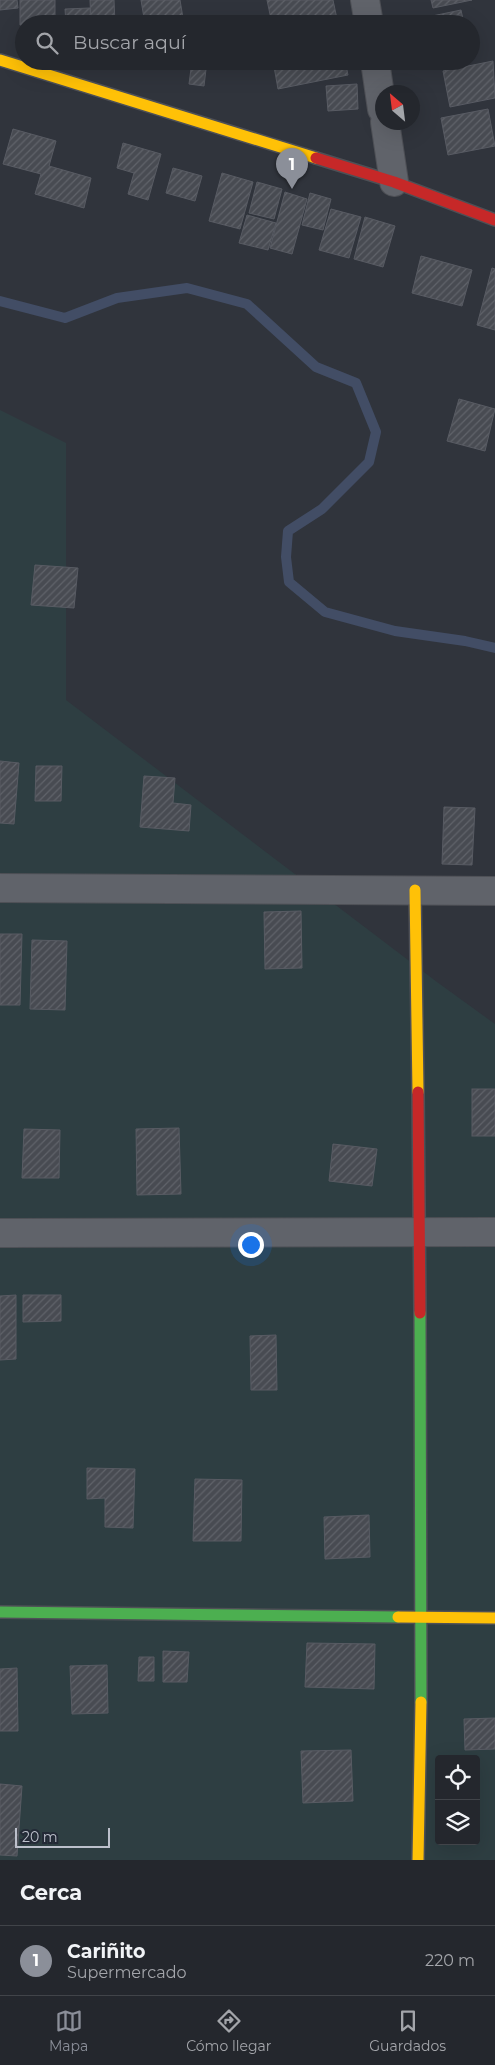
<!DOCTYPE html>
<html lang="es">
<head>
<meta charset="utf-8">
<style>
  :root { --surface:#24272d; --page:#303339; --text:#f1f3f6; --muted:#a3a5aa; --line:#414449; --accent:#8b8f99 }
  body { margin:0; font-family:Montserrat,sans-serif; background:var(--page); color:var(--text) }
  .controls { position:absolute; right:15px; bottom:15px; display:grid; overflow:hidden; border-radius:5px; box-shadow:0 5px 20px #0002 }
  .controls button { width:45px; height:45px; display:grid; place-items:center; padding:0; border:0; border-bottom:1px solid var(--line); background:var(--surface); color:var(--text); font:25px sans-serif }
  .compass { position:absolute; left:375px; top:85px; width:45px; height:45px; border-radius:50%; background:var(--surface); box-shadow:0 5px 20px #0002; rotate:332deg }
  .scale { position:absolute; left:15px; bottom:12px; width:95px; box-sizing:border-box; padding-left:5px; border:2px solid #bcc0cb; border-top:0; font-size:14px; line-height:18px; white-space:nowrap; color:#bcc0cb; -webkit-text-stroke:4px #232936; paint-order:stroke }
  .you { position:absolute; left:250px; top:1244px; width:18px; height:18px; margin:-12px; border:4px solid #fff; border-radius:50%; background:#1a73e8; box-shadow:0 0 0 8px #1a73e833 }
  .badge { display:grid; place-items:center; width:32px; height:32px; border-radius:50%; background:var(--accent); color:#fff; font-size:16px; font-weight:700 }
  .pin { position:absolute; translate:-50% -41px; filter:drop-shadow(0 1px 2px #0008) }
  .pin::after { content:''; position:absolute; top:26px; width:18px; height:15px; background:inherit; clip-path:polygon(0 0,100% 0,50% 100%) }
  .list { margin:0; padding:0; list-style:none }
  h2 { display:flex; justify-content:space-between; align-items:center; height:65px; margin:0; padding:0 20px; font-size:21px }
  h2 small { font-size:16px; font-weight:400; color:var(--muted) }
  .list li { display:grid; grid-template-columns:32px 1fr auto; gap:15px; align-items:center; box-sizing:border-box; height:70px; padding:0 20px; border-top:1px solid var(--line) }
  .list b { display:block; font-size:19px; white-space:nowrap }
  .list p { margin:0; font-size:16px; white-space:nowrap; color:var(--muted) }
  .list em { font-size:16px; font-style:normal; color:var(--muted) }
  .icon { flex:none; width:28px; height:28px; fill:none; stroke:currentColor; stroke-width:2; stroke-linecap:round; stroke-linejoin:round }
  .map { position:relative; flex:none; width:495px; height:1860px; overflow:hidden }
  .search { position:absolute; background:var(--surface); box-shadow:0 5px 20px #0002; left:15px; right:15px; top:15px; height:55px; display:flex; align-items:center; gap:12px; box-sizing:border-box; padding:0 18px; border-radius:28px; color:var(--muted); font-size:19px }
  .sheet { height:135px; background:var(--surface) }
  nav { display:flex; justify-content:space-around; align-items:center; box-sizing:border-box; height:70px; border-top:1px solid var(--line); background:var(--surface); font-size:14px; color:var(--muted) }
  nav a { display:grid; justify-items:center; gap:2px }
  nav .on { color:var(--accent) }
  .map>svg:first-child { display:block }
  .grass { fill:#2e3e42; fill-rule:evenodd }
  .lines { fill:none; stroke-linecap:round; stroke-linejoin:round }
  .stream { stroke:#424d65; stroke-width:10 }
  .building { fill:url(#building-hatch); stroke:#585b63 }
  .street-casing { stroke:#4e5056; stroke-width:30 }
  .fast-casing { stroke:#4e5056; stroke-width:14 }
  .slow-casing { stroke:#4e5056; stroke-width:14 }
  .jam-casing { stroke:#4e5056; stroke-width:14 }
  .street { stroke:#60636a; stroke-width:28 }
  .fast { stroke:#4caf50; stroke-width:11 }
  .slow { stroke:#ffc107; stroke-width:11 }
  .jam { stroke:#c62828; stroke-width:11 }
</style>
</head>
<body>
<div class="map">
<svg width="495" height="1860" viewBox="0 0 495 1860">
  <defs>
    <pattern id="building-hatch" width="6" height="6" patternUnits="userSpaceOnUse" patternTransform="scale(1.25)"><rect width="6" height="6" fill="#484b52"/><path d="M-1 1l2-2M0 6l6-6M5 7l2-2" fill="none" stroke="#60636a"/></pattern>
  </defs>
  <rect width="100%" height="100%" fill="#30343c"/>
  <!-- grass -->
  <path class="grass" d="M0,410L66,443V700L437,982L495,1024V1860H0ZM439,1759H476V1841H439Z"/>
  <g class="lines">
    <!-- stream -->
    <polyline class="stream" points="0,301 65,318 117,298 187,288 247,304 316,367 356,383 376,432 369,462 322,509 288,531 286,557 289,582 325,612 395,631 465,641 495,648"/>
  </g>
  <!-- building -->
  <g class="building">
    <polygon points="0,0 17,0 18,8 0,10"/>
    <polygon points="20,0 55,0 55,24 20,25"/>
    <polygon points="90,0 114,0 115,24 91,24"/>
    <polygon points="141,0 180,0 184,24 145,24"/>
    <polygon points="267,0 333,0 337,19 313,24 272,24"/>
    <polygon points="431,0 472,0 433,8"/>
    <polygon points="90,8 91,24 66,24 65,9"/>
    <polygon points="461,10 464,24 414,24 413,20"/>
    <polygon points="192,61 207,61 204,86 189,84"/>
    <polygon points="273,61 345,61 348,75 278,89"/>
    <polygon points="493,61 495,98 450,107 443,71"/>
    <polygon points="357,84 358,109 328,111 326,86"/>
    <polygon points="488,109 495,146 448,155 441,118"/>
    <polygon points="13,129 56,141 49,166 91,178 84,208 35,194 41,174 3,164"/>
    <polygon points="123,143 161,154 148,200 128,194 134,173 117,168"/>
    <polygon points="173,168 202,176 195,201 166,193"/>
    <polygon points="222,173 253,182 240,229 209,221"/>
    <polygon points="257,182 282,189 274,219 249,213"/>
    <polygon points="285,192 307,199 292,254 270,248"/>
    <polygon points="310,193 331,199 323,230 302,225"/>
    <polygon points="331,209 361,217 349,258 319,250"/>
    <polygon points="247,215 276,223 268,250 239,243"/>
    <polygon points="365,217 395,226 383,267 354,259"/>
    <polygon points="421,256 472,270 462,306 412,293"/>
    <polygon points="492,268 495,269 495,330 477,325"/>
    <polygon points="459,399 495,409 485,451 447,441"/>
    <polygon points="35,565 78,568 74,608 31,605"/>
    <polygon points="0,761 19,763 14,824 0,823"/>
    <polygon points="36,766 62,766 61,801 35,801"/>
    <polygon points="144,776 175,778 173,803 191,805 189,831 140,827"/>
    <polygon points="444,807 475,808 472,865 442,864"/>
    <polygon points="301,911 302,968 265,969 264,912"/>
    <polygon points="0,934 22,934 20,1005 0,1005"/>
    <polygon points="32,940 67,941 65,1010 30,1009"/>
    <rect x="472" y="1089" width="23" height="47"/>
    <polygon points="179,1128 181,1194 137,1195 136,1129"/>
    <polygon points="24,1129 60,1130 59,1178 22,1178"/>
    <polygon points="333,1144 377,1149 372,1186 329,1181"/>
    <polygon points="16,1295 16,1359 0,1360 0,1296"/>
    <polygon points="23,1295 61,1295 61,1321 23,1322"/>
    <polygon points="276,1335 277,1390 251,1390 250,1336"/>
    <polygon points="87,1468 135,1469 133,1528 105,1527 105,1498 87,1499"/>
    <polygon points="195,1479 242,1480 241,1541 193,1541"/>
    <polygon points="369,1515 370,1557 325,1559 324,1517"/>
    <polygon points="307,1643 375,1644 374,1689 305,1687"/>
    <polygon points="163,1651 189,1652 187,1682 163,1682"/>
    <polygon points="139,1657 154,1657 154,1681 138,1681"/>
    <polygon points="107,1665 108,1713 72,1714 70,1666"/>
    <polygon points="17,1668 18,1731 0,1731 0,1669"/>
    <polygon points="495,1718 495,1749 465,1750 464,1719"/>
    <polygon points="351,1750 353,1801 303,1803 301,1751"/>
    <polygon points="0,1784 22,1786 17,1856 0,1855"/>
  </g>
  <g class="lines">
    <defs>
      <g id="street">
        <polyline points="365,0 369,24"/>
        <polyline points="375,61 382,109"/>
        <polyline points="385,122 394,182"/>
        <polyline points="0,888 495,891"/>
        <polyline points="0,1233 495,1232"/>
      </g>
      <g id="fast">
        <polyline points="420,1313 421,1702"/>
        <polyline points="0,1612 398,1617"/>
      </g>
      <g id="slow">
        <polyline points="0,60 316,158"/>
        <polyline points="415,890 418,1092"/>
        <polyline points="398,1617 495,1618"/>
        <polyline points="418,1860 421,1702"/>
      </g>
      <g id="jam">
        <polyline points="316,158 394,182 495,220"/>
        <polyline points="418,1092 420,1313"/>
      </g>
    </defs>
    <!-- street casing -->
    <use href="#street" class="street-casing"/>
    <!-- fast casing -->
    <use href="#fast" class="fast-casing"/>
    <!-- slow casing -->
    <use href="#slow" class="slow-casing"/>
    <!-- jam casing -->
    <use href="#jam" class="jam-casing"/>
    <!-- street -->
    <use href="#street" class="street"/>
    <!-- fast -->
    <use href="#fast" class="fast"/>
    <!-- slow -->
    <use href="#slow" class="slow"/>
    <!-- jam -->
    <use href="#jam" class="jam"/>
  </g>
</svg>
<div class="controls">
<button><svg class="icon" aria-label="locate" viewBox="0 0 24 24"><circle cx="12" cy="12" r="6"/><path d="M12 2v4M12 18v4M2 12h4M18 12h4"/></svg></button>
<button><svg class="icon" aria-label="layers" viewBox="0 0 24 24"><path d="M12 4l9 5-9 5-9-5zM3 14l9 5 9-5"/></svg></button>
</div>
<svg class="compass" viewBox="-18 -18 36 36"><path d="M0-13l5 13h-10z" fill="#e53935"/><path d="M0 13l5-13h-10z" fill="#a3a5aa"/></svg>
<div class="scale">20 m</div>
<div class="you"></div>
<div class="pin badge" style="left:292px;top:189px">1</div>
<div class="search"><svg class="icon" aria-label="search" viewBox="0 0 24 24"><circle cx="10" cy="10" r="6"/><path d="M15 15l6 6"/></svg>Buscar aquí</div>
</div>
<section class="sheet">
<h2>Cerca<small></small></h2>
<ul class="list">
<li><span class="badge">1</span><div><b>Cariñito</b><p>Supermercado</p></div><em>220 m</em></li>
</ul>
</section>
<nav>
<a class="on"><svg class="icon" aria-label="map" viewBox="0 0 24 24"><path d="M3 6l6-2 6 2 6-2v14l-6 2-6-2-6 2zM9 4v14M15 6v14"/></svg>Mapa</a>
<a><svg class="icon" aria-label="directions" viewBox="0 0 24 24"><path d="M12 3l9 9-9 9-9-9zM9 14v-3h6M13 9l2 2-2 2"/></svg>Cómo llegar</a>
<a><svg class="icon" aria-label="saved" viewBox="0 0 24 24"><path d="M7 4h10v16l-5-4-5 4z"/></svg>Guardados</a>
</nav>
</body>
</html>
